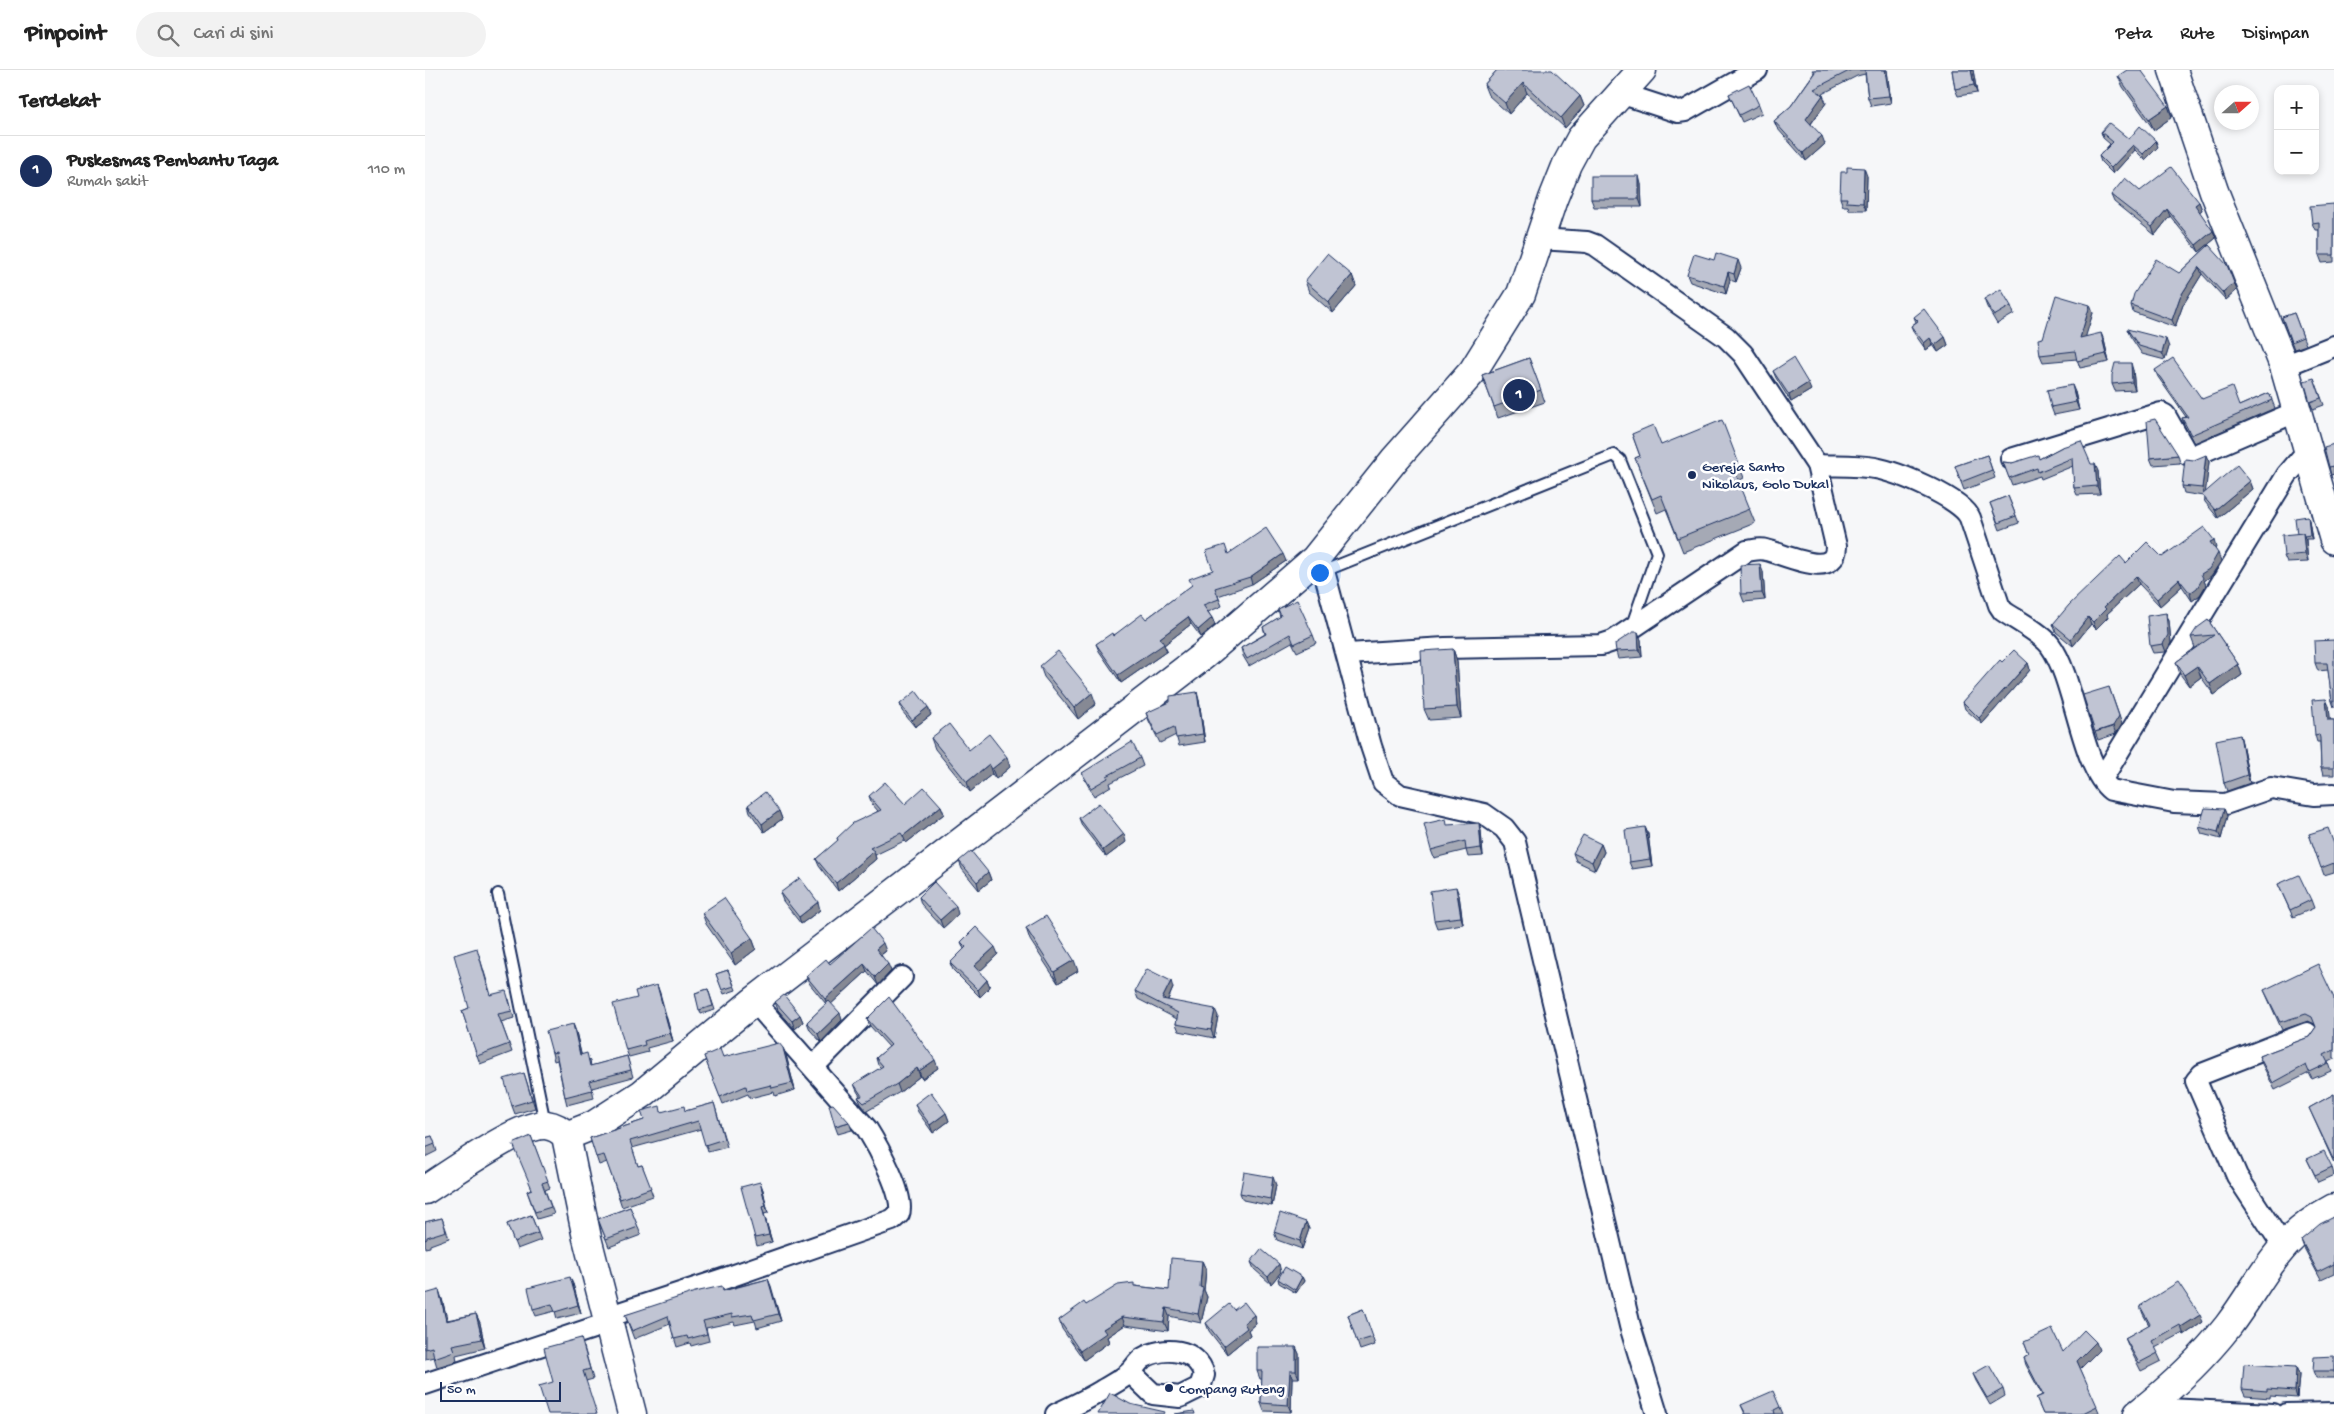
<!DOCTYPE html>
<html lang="id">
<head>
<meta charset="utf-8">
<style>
  :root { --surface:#fff; --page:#f2f2f2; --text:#222; --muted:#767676; --line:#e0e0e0; --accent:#1b2f5e }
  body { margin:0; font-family:"Gochi Hand",sans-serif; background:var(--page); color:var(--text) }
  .controls { position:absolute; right:15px; top:15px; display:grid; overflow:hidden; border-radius:10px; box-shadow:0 2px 8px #0003 }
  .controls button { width:45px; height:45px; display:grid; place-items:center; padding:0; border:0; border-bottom:1px solid var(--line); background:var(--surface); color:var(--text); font:25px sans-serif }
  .compass { position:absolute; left:1789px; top:15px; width:45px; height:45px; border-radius:50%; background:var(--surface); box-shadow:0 2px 8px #0003; rotate:69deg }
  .scale { position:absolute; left:15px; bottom:12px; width:121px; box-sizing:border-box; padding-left:5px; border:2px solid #1b2f5e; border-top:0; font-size:14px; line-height:18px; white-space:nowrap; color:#1b2f5e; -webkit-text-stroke:4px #fff; paint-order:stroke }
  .you { position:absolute; left:894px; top:502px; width:18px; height:18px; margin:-12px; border:4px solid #fff; border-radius:50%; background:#1a73e8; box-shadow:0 0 0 8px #1a73e833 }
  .badge { display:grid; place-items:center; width:32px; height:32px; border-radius:50%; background:var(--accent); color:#fff; font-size:16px; font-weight:700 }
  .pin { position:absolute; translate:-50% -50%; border:2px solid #fff; box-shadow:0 1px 5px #0006 }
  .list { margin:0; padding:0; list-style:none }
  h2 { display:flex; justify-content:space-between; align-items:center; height:65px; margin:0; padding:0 20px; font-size:21px }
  h2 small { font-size:16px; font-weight:400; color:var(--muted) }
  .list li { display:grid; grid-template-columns:32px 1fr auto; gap:15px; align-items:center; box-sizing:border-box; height:70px; padding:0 20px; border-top:1px solid var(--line) }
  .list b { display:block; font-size:19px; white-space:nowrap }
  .list p { margin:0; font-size:16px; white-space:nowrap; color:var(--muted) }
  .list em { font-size:16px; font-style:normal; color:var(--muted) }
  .icon { flex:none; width:28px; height:28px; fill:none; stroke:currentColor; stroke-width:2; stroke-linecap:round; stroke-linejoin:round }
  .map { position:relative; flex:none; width:1909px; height:1344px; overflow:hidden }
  header { display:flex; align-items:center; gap:30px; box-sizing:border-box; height:70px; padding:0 25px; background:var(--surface); border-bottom:1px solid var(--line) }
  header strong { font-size:24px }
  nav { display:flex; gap:28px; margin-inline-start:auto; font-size:18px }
  .search { width:350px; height:45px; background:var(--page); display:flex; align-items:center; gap:12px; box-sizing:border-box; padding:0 18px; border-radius:28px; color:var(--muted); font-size:19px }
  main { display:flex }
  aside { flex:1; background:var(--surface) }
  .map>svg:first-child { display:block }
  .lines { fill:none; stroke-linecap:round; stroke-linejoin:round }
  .lane-casing { stroke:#1b2f5e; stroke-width:14 }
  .street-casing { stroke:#1b2f5e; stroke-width:24 }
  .secondary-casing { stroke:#1b2f5e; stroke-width:31 }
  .lane { stroke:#fff; stroke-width:10 }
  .street { stroke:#fff; stroke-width:20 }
  .secondary { stroke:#fff; stroke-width:28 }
  .wall { fill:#a5a9b5; stroke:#1b2f5e }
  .shaded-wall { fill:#868994; stroke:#1b2f5e }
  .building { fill:#c0c4d3; stroke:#1b2f5e }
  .poi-dot { fill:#1b2f5e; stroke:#fff; stroke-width:2 }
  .labels { text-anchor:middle; stroke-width:5; stroke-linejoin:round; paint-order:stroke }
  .poi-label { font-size:15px; fill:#1b2f5e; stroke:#fff; text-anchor:start }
</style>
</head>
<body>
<header>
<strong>Pinpoint</strong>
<div class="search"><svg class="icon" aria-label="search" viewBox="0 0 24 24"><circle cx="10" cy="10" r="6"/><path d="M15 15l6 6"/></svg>Cari di sini</div>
<nav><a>Peta</a><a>Rute</a><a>Disimpan</a></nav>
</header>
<main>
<aside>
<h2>Terdekat<small></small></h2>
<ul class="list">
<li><span class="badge">1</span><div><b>Puskesmas Pembantu Taga</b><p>Rumah sakit</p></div><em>110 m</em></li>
</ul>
</aside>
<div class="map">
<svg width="1909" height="1344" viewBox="0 0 1909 1344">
  <rect width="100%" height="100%" fill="#f6f7f9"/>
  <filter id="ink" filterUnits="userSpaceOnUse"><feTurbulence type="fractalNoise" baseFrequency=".02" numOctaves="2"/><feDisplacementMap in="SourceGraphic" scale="10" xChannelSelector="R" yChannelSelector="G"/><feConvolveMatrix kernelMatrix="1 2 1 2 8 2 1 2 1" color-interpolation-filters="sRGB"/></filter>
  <g filter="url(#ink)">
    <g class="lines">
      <defs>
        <g id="lane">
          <polyline points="899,501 1189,385 1195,390 1232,483 1207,555"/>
          <polyline points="73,824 120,1053"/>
        </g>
        <g id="street">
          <polyline points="1195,23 1253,42 1260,41 1332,0"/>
          <polyline points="1859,296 1909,276"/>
          <polyline points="1586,389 1736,343 1740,345 1762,384 1768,386 1873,341"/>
          <path d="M1392,395C1411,396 1431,395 1450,398C1472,402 1537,428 1545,448L1574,535L1578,541C1591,550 1616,563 1625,575C1650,608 1656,697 1686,720L1749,732L1800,734L1846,718L1889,725L1909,724"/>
          <polyline points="890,489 899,501 946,676 958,712 975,725 1059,744 1079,758 1090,772 1205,1256 1232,1344"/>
          <path d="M923,584L1020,578L1176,575L1188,571L1322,481C1329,480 1335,478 1341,480C1360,484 1411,511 1411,476L1392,395L1318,284L1301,267L1170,175L1162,172L1114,169"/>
          <polyline points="1677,709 1862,405 1884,379"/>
          <polyline points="388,997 477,907"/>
          <polyline points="1858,1176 1812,1106 1771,1011 1777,1004 1882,963"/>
          <path d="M182,1247L301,1208L467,1150L474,1144C481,1127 452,1075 442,1059L329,931"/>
          <polyline points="0,1314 183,1253"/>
          <polyline points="1721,1338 1848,1344"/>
          <path d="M631,1344C646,1337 661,1330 676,1321C685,1315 697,1310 705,1302C710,1298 712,1292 718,1288C738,1276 773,1278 779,1305L775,1317L755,1327L728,1324L705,1302"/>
          <polyline points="1861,1344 1909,1343"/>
        </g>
        <g id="secondary">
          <polyline points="1748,0 1789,121 1859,296 1909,470"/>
          <polyline points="141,1066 169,1055 217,1024 329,931 778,586 890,489 970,389 1048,301 1096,224 1128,129 1142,94 1156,68 1217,0"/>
          <path d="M0,1120C24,1105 95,1053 121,1055C129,1056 136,1060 141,1066L162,1168L207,1344"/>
          <path d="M1713,1344C1746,1318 1777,1289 1803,1256C1840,1207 1850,1169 1909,1138"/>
        </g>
      </defs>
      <!-- lane casing -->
      <use href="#lane" class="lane-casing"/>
      <!-- street casing -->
      <use href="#street" class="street-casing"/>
      <!-- secondary casing -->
      <use href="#secondary" class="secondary-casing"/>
      <!-- lane -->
      <use href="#lane" class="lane"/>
      <!-- street -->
      <use href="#street" class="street"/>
      <!-- secondary -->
      <use href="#secondary" class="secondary"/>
    </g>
    <!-- wall -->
    <g class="wall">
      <polygon points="1072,0 1155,26 1159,36 1140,58 1102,23 1084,44 1063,25 1059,15"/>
      <polygon points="1387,0 1462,0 1466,33 1446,36 1443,28 1440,4 1432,6 1397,24 1401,33 1386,54 1400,74 1381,91 1352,58 1349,51 1366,36 1389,3"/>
      <polygon points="1527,0 1548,0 1552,23 1533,26 1530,19"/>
      <polygon points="1693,6 1743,36 1747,47 1729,60 1698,17"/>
      <polygon points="1304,24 1334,35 1337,43 1317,52"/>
      <polygon points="1676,62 1704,69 1733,77 1720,90 1710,80 1688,104 1676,92 1674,86 1685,74 1678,68"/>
      <polygon points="1442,106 1441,140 1424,140 1423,136 1418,136 1415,128"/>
      <polygon points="1216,114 1217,137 1169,137 1166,129"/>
      <polygon points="1715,121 1774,132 1777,140 1774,142 1788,161 1791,168 1774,182 1745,146 1730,165 1689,132 1686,125"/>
      <polygon points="1909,134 1909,192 1897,193 1894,185 1894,160 1890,160 1887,153"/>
      <polygon points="1784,175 1812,220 1801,230 1777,204 1758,235 1750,257 1708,242 1706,235 1754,203"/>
      <polygon points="1316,198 1311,212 1305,210 1301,224 1265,212 1262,205"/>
      <polygon points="927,205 931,216 908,243 884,222 880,211"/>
      <polygon points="1559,229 1586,236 1589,244 1572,254 1562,237"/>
      <polygon points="1668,243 1660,266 1679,270 1684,292 1655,298 1652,289 1618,292 1615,285 1618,268"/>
      <polygon points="1869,243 1881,275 1869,279 1857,247"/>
      <polygon points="1489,247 1520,267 1523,275 1513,282 1508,275 1501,280 1489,263 1486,256 1491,252"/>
      <polygon points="1702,259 1744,277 1740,290 1717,284 1705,266"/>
      <polygon points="1104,288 1120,332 1073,348 1057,305"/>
      <polygon points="1708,300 1710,320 1690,321 1687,314"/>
      <polygon points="1730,300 1777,329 1814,336 1844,323 1850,338 1769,373 1759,355 1757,348 1761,347 1733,307"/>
      <polygon points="1348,301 1386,320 1366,332 1351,308"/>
      <polygon points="1889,308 1899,335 1888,339 1885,332"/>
      <polygon points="1650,322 1654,340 1629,345 1626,337"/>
      <polygon points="1207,364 1236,375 1314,394 1319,408 1313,411 1330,453 1258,482 1241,439 1232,443 1210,388 1215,386"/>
      <polygon points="1909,374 1909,404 1906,405 1904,397"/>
      <polygon points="1637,377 1666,394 1673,401 1675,424 1652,425 1649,418 1648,396 1616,409 1615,406 1587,415 1578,392 1587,393 1614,389"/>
      <polygon points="1562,385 1570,408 1539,420 1530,396"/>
      <polygon points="1753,385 1755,393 1728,395 1725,388"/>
      <polygon points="1784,392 1780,422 1825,411 1828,419 1793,448 1780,432 1778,426 1759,423 1757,416"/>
      <polygon points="1583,426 1594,453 1575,460 1565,433"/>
      <polygon points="1884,450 1887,469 1881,469 1883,492 1862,493 1859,486 1872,464"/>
      <polygon points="1791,478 1790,479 1796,491 1786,506 1779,511 1781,515 1775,525 1767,531 1757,516 1735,536 1714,514 1682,544 1683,547 1671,559 1666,554 1648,576 1631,562 1628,554 1701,493"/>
      <polygon points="803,484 861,491 827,514 793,526 797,536 783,542 787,548 790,555 776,567 766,554 739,575 742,581 696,613 674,581 671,574 721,549 788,500"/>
      <polygon points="1338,502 1340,530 1319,532 1316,524"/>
      <polygon points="853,539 888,565 891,573 872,582 867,572 824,596 818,586 816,578 840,564 838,557 855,547"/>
      <polygon points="1741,543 1744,551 1746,573 1741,582 1728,583 1725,576"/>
      <polygon points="1783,550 1813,594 1817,605 1789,625 1776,607 1764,616 1755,604 1751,592 1770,578 1766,567"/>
      <polygon points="1213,562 1216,570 1217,587 1193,589 1191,581"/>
      <polygon points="1909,570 1909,637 1907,631 1903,600 1893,601 1890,593"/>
      <polygon points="1028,579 1032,591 1036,648 1004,650 999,639"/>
      <polygon points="1577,592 1603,593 1605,600 1557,654 1540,639 1538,632"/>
      <polygon points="615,596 671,634 653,649 619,607"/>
      <polygon points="774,630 780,672 754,676 751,665 735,673 724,651 721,643"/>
      <polygon points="475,634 506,645 490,657 477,641"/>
      <polygon points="1904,636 1905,650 1909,650 1909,705 1898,705 1896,698 1895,672 1892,672 1890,665"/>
      <polygon points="1697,654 1691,664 1673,670 1670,662"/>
      <polygon points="1815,665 1817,673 1825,713 1802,721 1799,713"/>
      <polygon points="506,668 544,680 585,697 571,709 567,704 545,722 510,679"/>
      <polygon points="715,688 718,696 685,713 686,716 669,726 660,710 657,703"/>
      <polygon points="444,726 480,734 516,736 519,744 481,773 479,771 450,785 451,789 413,821 394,796 391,789 413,771 412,768 453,741 447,734"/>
      <polygon points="323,735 354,741 357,749 339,762 325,742"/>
      <polygon points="1799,739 1802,746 1796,769 1777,764 1774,757"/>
      <polygon points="654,748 701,772 681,787 657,756"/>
      <polygon points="1054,753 1056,761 1058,786 1043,787 1041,780 1009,788 1006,780"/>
      <polygon points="1220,757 1223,764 1227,796 1207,799 1204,792"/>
      <polygon points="1884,764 1909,774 1909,802 1899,805"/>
      <polygon points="1176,774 1179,782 1170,800 1151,791 1148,783"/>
      <polygon points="534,791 563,802 566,810 554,820 537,799"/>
      <polygon points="1853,814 1886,830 1889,838 1868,847"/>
      <polygon points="355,823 395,840 376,854 358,831"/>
      <polygon points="1034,825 1038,854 1012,858 1009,850"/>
      <polygon points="494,827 533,844 518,858 496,834"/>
      <polygon points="277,843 327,868 331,879 310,895 281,854"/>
      <polygon points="601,858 653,901 633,913 605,870"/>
      <polygon points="536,872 573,884 554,902 562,910 565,917 555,927 528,900 525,893 539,879"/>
      <polygon points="461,881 456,885 466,901 453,915 442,901 406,934 417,950 396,972 385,960 382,952 401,934 384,913 381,906 405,894"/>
      <polygon points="54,885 66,925 84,929 89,948 76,952 87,982 55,994 37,941 44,938"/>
      <polygon points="303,900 311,920 299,924 291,904"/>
      <polygon points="232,915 248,971 222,978 223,982 204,987 201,980 212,928"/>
      <polygon points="748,918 743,930 793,946 789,968 754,961 751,954 752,949 713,929 710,921"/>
      <polygon points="283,919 290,940 276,944 270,923"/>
      <polygon points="1839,920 1909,928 1909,989 1903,992 1906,1001 1887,1009 1884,1003 1850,1020 1837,994 1834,986 1884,967 1891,957 1890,954 1883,951 1857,960"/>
      <polygon points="350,932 375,945 378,952 370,959 353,940"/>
      <polygon points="442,949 513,998 497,1009 495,1006 475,1022 442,1041 436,1034 433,1027 435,1026 432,1021 429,1014 456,998 453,995 451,988 464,977 445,956"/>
      <polygon points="148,954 151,962 156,984 165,991 166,996 202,986 208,1007 167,1018 169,1028 142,1035 140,1027 132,990 129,991 127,983"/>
      <polygon points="358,978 361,985 370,1020 350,1026 349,1022 325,1028 323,1024 298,1034 279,986 298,987"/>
      <polygon points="99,1003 110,1038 90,1044 87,1036"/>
      <polygon points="1909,1024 1909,1093 1884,1038"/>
      <polygon points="289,1033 302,1077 283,1082 276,1059 207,1078 213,1096 217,1095 228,1126 197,1137 182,1092 174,1095 165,1068 219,1050 237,1042 261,1041"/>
      <polygon points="490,1034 521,1043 524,1051 508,1063 493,1042"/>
      <polygon points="424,1052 427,1060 413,1064 410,1056"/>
      <polygon points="7,1066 12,1081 0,1087 0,1068"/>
      <polygon points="106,1066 125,1118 120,1120 129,1144 112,1149 102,1121 106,1119"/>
      <polygon points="1882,1089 1907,1097 1909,1105 1893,1112"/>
      <polygon points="335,1112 338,1120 343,1143 339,1144 347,1172 332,1176 330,1168"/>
      <polygon points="851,1115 847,1136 818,1130 815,1123"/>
      <polygon points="205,1137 216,1165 184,1177 173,1149"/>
      <polygon points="106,1145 116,1170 92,1179 82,1154"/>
      <polygon points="1909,1147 1909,1204 1896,1210 1879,1178 1876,1170"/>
      <polygon points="17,1148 24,1168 5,1175 5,1177 0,1178 0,1152"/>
      <polygon points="881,1152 884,1159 877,1179 852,1170 849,1162"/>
      <polygon points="777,1191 781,1200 779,1220 782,1227 776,1253 744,1246 743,1261 700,1255 682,1267 684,1272 659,1290 637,1259 634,1250 661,1235 710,1216 744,1220"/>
      <polygon points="826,1192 856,1202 846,1214 829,1199"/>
      <polygon points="877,1207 879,1211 871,1223 854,1213 853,1209"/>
      <polygon points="343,1209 356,1251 332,1258 330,1251 310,1255 309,1252 281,1258 284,1271 266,1276 265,1273 252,1277 245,1254 209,1269 200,1245"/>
      <polygon points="148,1214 156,1243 132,1249 130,1241 111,1246 108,1239"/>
      <polygon points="0,1224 17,1229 22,1250 51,1244 55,1253 60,1278 31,1285 32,1291 12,1297 9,1287 0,1289"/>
      <polygon points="1715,1236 1778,1252 1759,1265 1758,1263 1730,1278 1736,1291 1716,1301 1703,1275 1700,1268 1724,1255 1718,1244"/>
      <polygon points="938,1239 950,1275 935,1280 923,1245"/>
      <polygon points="809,1240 829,1245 831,1253 823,1260 825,1265 802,1284 784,1261 781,1253"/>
      <polygon points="1599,1272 1638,1282 1674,1280 1655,1298 1674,1343 1673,1344 1618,1344 1611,1328 1617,1325 1601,1295 1599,1288 1604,1285"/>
      <polygon points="159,1277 168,1309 161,1311 128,1312"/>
      <polygon points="871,1277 874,1284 874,1308 867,1308 866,1342 839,1341 836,1333 837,1309 835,1309 832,1301"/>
      <polygon points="1909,1286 1909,1308 1891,1308 1888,1301"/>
      <polygon points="1871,1297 1874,1305 1872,1328 1845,1326 1845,1328 1820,1326 1817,1319"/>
      <polygon points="1548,1304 1578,1319 1580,1326 1565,1335 1551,1311"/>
      <polygon points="1316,1335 1355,1337 1358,1344 1320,1344"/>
    </g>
    <!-- shaded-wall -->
    <g class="shaded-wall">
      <polygon points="1460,0 1462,0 1466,33 1464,26"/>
      <polygon points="1546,0 1548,0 1552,23 1549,15"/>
      <polygon points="1098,13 1102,23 1084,44 1080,33"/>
      <polygon points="1398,25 1401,33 1384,56 1381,49"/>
      <polygon points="1155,26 1159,36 1140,58 1136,48"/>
      <polygon points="1743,36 1747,47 1729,60 1724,49"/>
      <polygon points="1397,66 1400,74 1381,91 1378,83"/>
      <polygon points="1731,71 1733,77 1720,90 1718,84"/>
      <polygon points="1708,75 1710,80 1688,104 1686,98"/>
      <polygon points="1439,98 1442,106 1441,140 1438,133"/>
      <polygon points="1214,106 1216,114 1217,137 1214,129"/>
      <polygon points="1774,132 1777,140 1773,143 1770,135"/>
      <polygon points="1742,139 1745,146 1730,165 1727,157"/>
      <polygon points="1788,161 1791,168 1774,182 1771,175"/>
      <polygon points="1313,190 1316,198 1311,212 1309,204"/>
      <polygon points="1774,197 1777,204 1758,235 1750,257 1747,250 1755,227"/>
      <polygon points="1303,202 1305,210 1301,224 1299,216"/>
      <polygon points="927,205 931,216 908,243 904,232"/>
      <polygon points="1809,213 1812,220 1801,230 1798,223"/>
      <polygon points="1665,235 1668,243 1658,275 1655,268"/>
      <polygon points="1676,263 1679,270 1684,292 1681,284"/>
      <polygon points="1520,267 1523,275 1513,282 1510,275"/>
      <polygon points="1505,268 1508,275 1501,280 1499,273"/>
      <polygon points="1741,269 1744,277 1740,290 1737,283"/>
      <polygon points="1706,293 1708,300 1710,320 1707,312"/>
      <polygon points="1383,313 1386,320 1366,332 1364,325"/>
      <polygon points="1647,315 1650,322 1654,340 1651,332"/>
      <polygon points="1781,385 1784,392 1780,426 1777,418"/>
      <polygon points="1670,394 1673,401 1675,424 1672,416"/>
      <polygon points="1825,411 1828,419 1793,448 1790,440"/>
      <polygon points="1883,446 1884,450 1887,469 1885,465"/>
      <polygon points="1878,463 1881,471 1883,492 1880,484"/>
      <polygon points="1789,470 1791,478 1788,480 1785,472"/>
      <polygon points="1793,483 1796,491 1786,506 1779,511 1781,515 1775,525 1767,531 1765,523 1776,504"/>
      <polygon points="858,484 861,491 827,514 825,507"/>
      <polygon points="1335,494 1338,502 1340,530 1337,523"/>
      <polygon points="1711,506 1714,514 1682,544 1683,547 1671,559 1668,552 1679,537"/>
      <polygon points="1754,509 1757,516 1735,536 1732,529"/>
      <polygon points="1741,543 1744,551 1746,573 1741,582 1738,574"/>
      <polygon points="763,547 766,554 739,575 742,581 696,613 693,605 735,568"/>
      <polygon points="1663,547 1666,554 1648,576 1646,569"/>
      <polygon points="787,548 790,555 776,567 773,560"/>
      <polygon points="1213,562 1216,570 1217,587 1214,580"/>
      <polygon points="1028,579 1032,591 1036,648 1032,637"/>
      <polygon points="1603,593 1605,600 1557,654 1554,648"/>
      <polygon points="1813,594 1817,605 1789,625 1785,614"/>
      <polygon points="1772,596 1776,607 1764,616 1759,605"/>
      <polygon points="1684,617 1697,654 1691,664 1688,656"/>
      <polygon points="772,622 774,630 780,672 778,664"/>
      <polygon points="667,623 671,634 653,649 649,638"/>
      <polygon points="1901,629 1904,636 1906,657 1903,650"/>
      <polygon points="503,637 506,645 490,657 487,650"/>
      <polygon points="1815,665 1817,673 1825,713 1822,705"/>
      <polygon points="582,687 585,697 571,709 567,699"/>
      <polygon points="564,694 567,704 545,722 542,712"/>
      <polygon points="516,736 519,744 481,773 478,766"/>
      <polygon points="1799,739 1802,746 1796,769 1793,762"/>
      <polygon points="354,741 357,749 339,762 337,754"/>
      <polygon points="1054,753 1056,761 1058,786 1056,778"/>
      <polygon points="1220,757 1223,764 1227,796 1225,789"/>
      <polygon points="699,764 701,772 681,787 678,780"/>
      <polygon points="1176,774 1179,782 1170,800 1167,792"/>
      <polygon points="449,781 451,789 413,821 411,813"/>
      <polygon points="563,802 566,810 554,820 552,812"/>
      <polygon points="1031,817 1034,825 1038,854 1036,847"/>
      <polygon points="393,832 395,840 376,854 374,847"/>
      <polygon points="531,836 533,844 518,858 515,850"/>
      <polygon points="327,868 331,879 310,895 306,883"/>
      <polygon points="458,873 461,881 454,886 451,879"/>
      <polygon points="570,877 573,884 552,904 549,896"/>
      <polygon points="649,890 653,901 633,913 629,902"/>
      <polygon points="439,894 442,901 403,937 400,929"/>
      <polygon points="463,894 466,901 453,915 450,907"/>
      <polygon points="562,910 565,917 555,927 553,920"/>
      <polygon points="746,911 748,918 740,936 737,929"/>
      <polygon points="232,915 235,923 248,971 245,963"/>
      <polygon points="790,939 793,946 789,968 786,960"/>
      <polygon points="415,943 417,950 396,972 393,964"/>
      <polygon points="375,945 378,952 370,959 367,951"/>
      <polygon points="148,954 151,962 158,992 155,985"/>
      <polygon points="358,978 361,985 370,1020 367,1013"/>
      <polygon points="510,990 513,998 497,1009 494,1001"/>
      <polygon points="492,998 495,1006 475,1022 472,1014"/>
      <polygon points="521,1043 524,1051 508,1063 505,1055"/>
      <polygon points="848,1107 851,1115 847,1136 845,1129"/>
      <polygon points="335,1112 338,1120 343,1143 341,1136"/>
      <polygon points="337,1137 347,1172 344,1165"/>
      <polygon points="881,1152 884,1159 877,1179 875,1171"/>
      <polygon points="777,1191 781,1200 779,1220 782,1227 776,1253 773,1244"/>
      <polygon points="854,1194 856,1202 846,1214 843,1207"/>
      <polygon points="145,1207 148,1214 156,1243 153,1235"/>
      <polygon points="877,1207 879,1211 871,1223 870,1220"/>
      <polygon points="343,1209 346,1216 356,1251 353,1244"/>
      <polygon points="14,1220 17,1229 25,1260 21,1251"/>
      <polygon points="741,1238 744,1246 743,1261 739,1252"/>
      <polygon points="51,1244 55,1253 60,1278 57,1269"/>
      <polygon points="829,1245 831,1253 823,1260 825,1265 802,1284 799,1276 819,1253"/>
      <polygon points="1775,1245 1778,1252 1759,1265 1756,1257"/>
      <polygon points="697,1247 700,1255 682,1267 684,1272 659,1290 655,1281 678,1259"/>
      <polygon points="1671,1272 1674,1280 1655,1299 1652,1291"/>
      <polygon points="871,1277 874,1284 874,1308 871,1301"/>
      <polygon points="1871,1297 1874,1305 1872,1328 1870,1321"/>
      <polygon points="865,1301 867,1308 866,1342 863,1335"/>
    </g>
    <!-- building -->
    <g class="building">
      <polygon points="1072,0 1127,0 1155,26 1136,48 1098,13 1080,33 1059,15"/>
      <polygon points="1389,0 1426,0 1389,19 1398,25 1381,49 1397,66 1378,83 1349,51 1366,36 1390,2"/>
      <polygon points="1440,0 1460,0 1464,26 1443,28"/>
      <polygon points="1527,0 1546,0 1549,15 1530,19"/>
      <polygon points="1702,0 1716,0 1743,36 1724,49 1693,6"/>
      <polygon points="1324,14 1334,35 1314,45 1304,24"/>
      <polygon points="1684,53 1704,69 1715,56 1731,71 1718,84 1708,75 1686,98 1674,86 1688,72 1676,62"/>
      <polygon points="1422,97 1439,98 1438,133 1421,132 1422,128 1415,128 1416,102 1422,102"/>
      <polygon points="1746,97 1774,132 1770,135 1788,161 1771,175 1742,139 1727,157 1686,125 1700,108 1715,121"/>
      <rect x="1166" y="106" width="48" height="23"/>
      <polygon points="1909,134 1909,185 1894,185 1894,152 1887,153 1885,136"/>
      <polygon points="1784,175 1802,195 1809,213 1798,223 1774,197 1755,227 1747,250 1706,235 1709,224 1731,189 1754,203"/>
      <polygon points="1291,183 1313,190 1309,204 1303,202 1299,216 1262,205 1269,184 1289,190"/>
      <polygon points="902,184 927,205 904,232 880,211"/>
      <polygon points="1576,219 1586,236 1569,246 1559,229"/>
      <polygon points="1631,225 1665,235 1655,268 1676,263 1681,284 1652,291 1650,281 1615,285 1613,269 1618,268"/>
      <polygon points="1499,239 1520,267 1510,275 1505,268 1499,273 1486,256 1493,251 1489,247"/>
      <polygon points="1869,243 1878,267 1866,272 1857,247"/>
      <polygon points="1702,259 1741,269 1737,283 1714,276"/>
      <polygon points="1104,288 1116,320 1069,337 1057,305"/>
      <polygon points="1368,288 1383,313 1364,325 1348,301"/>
      <polygon points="1748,288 1777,329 1807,317 1814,336 1844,323 1847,330 1766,365 1757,348 1763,347 1730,300"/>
      <polygon points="1690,293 1706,293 1707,312 1687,314 1687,305"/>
      <polygon points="1889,308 1896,328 1885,332 1879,311"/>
      <polygon points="1647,315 1651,332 1626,337 1622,320"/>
      <polygon points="1730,349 1753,385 1725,388 1722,351"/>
      <polygon points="1297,350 1314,394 1308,397 1325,439 1253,468 1236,425 1227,429 1210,388 1215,386 1207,364 1228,355 1236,375"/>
      <polygon points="1656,371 1666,394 1670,394 1672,416 1649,418 1647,388 1613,402 1612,398 1584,408 1578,392 1587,393 1613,385 1614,389 1637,377"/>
      <polygon points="1909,374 1909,396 1904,397 1899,377"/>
      <polygon points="1562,385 1567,400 1536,412 1530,396"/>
      <polygon points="1781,385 1777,418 1757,416 1760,389 1769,390"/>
      <polygon points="1812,395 1825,411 1790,440 1777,425"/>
      <polygon points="1583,426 1591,446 1573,453 1565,433"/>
      <polygon points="1883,446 1885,465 1879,466 1878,463 1872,464 1870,448"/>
      <polygon points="1779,457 1789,470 1785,472 1793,483 1784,499 1776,504 1778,508 1772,518 1765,523 1754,509 1732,529 1711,506 1679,537 1681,539 1668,552 1663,547 1646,569 1628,554 1644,535 1695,486 1701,493 1722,472 1737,487"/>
      <polygon points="841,458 858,484 825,507 790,518 794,529 778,535 787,548 773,560 763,547 735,568 739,574 693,605 671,574 687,563 688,566 717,544 721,549 767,515 764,509 788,500 781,481 800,475 803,484"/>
      <polygon points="1878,463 1880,484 1859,486 1857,465"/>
      <polygon points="1335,494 1337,523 1316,524 1315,495"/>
      <polygon points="872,530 888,565 869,574 865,564 822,589 816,578 841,564 838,557 856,546 853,539"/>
      <polygon points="1741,543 1743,565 1738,574 1725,576 1722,546"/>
      <polygon points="1783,550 1813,594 1785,614 1772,596 1759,605 1751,592 1789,565 1766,567 1772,558"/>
      <polygon points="1208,562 1213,562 1214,580 1191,581 1190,574"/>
      <polygon points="1909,570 1909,631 1907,631 1902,593 1890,593 1889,571"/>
      <polygon points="1028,579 1032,637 999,639 996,581"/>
      <polygon points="1589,580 1603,593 1554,648 1538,632 1575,590 1577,592"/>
      <polygon points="633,581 667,623 649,638 615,596"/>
      <polygon points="1684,617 1694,646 1688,656 1670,662 1658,625"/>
      <polygon points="491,621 503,637 487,650 475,634"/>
      <polygon points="772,622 778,664 751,668 749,657 732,665 721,643 745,632 745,626"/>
      <polygon points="1901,629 1903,650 1909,650 1909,698 1896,698 1895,668 1894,664 1890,665 1887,630"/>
      <polygon points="524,654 544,680 564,664 582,687 567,699 564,694 542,712 506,668"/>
      <polygon points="1815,665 1822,705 1799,713 1791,670"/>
      <polygon points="707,672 715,688 682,706 683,708 666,718 657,703"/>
      <polygon points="460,712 480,734 499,717 516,736 478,766 476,763 445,778 449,781 411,813 391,789 413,770 412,768 428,753 456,740 444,726"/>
      <polygon points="340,722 354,741 337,754 323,735"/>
      <polygon points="674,733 699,764 678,780 654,748"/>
      <polygon points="1780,738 1799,739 1793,762 1774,757"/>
      <polygon points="1021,749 1022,755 1054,753 1056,778 1041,780 1040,771 1006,780 999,754"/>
      <polygon points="1220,757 1225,789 1204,792 1200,760"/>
      <polygon points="1903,758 1909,774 1909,793 1896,798 1884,764"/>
      <polygon points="1158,765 1176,774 1167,792 1148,783"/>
      <polygon points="546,781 563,802 552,812 534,791"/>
      <polygon points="1874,805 1886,830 1865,840 1853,814"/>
      <polygon points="375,808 393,832 374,847 355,823"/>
      <polygon points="509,812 531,836 515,850 494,827"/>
      <polygon points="1031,817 1036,847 1009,850 1005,821"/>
      <polygon points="299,828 327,868 306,883 277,843"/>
      <polygon points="621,846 649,890 629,902 601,858"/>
      <polygon points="551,857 570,877 549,896 562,910 553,920 525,893 541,877 536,872"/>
      <polygon points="446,858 458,873 451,879 463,894 450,907 439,894 400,929 381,906 401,889 405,894"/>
      <polygon points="52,878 65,925 81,921 87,941 73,944 84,974 52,986 37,941 44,938 29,885"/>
      <polygon points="1893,894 1909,928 1909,980 1899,985 1903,993 1884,1002 1881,995 1848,1013 1834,986 1884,967 1891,957 1887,947 1881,944 1855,952 1839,920"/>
      <polygon points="722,899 746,911 737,929 790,939 786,960 751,954 753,943 710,921"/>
      <polygon points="303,900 309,916 297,920 291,904"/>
      <polygon points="232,915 245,963 219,971 220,975 201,980 188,934 212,928 210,921"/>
      <polygon points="283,919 288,936 274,940 270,923"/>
      <polygon points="359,925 375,945 367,951 350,932"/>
      <polygon points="464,927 510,990 494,1001 492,998 472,1014 439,1033 433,1027 437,1026 429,1014 458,996 451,988 466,975 442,949"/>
      <polygon points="404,931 415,943 393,964 382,952"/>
      <polygon points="148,954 155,985 162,983 165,996 202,986 206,1000 164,1011 167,1020 140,1027 131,982 127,983 121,961"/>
      <polygon points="354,973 358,978 367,1013 347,1018 346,1015 322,1021 321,1016 295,1027 279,986 295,979 298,987"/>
      <polygon points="99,1003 107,1030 87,1036 79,1009"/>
      <polygon points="506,1022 521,1043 505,1055 490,1034"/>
      <polygon points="1909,1024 1909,1088 1908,1089 1884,1038"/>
      <polygon points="289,1033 299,1069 280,1075 273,1051 205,1071 213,1096 217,1095 226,1118 195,1129 179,1085 171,1087 165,1068 219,1050 216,1041 235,1036 236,1042 259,1036 260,1041"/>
      <polygon points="408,1034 424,1052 410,1056 404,1035"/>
      <polygon points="7,1066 10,1074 0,1078 0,1068"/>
      <polygon points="106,1066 123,1111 117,1113 126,1137 110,1142 102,1121 107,1119 88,1074"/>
      <polygon points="1899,1081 1907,1097 1890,1105 1882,1089"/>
      <polygon points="819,1102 848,1107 845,1129 815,1123"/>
      <polygon points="335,1112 341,1136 337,1137 344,1165 330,1168 316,1117"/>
      <polygon points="205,1137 213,1157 181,1169 173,1149"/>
      <polygon points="855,1143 881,1152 875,1171 849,1162"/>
      <polygon points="106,1145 113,1163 89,1172 82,1154"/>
      <polygon points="1909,1147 1909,1194 1893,1202 1876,1170 1895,1154"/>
      <polygon points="17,1148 21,1161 2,1167 2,1169 0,1170 0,1152"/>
      <polygon points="836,1179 854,1194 843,1207 826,1192"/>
      <polygon points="746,1188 777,1191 775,1217 778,1218 773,1244 741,1238 739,1252 697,1247 678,1259 681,1263 655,1281 634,1250 659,1232 661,1235 693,1215 709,1213 709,1216 744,1220"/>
      <polygon points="860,1197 877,1207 870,1220 853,1209"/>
      <polygon points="145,1207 153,1235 130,1242 127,1234 108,1239 103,1218"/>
      <polygon points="343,1209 353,1244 329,1250 327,1244 307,1247 307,1244 278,1251 282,1264 263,1269 262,1266 249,1269 243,1246 207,1261 200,1245 270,1222 297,1216 298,1221"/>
      <polygon points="1753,1212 1775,1245 1756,1257 1755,1255 1727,1271 1733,1283 1714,1293 1700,1268 1725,1254 1715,1236"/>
      <polygon points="14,1220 21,1251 51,1244 57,1269 27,1275 29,1281 9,1288 7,1277 0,1279 0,1224"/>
      <polygon points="819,1232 829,1245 819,1253 822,1258 799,1276 781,1253 804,1234 809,1240"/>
      <polygon points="938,1239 948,1267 932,1272 923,1245"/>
      <polygon points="1627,1259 1638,1282 1659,1260 1671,1272 1652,1291 1672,1336 1656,1344 1618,1344 1611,1328 1618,1325 1599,1288 1604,1285 1599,1272"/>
      <polygon points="156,1268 165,1299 158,1301 172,1344 123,1344 114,1316 128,1312 119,1278"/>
      <polygon points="832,1277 871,1277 871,1301 865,1301 863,1335 836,1333 837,1301 832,1301"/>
      <polygon points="1909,1286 1909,1301 1888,1301 1889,1287"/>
      <polygon points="1819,1294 1871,1297 1870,1321 1842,1319 1842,1321 1817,1319"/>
      <polygon points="1564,1295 1578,1319 1562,1328 1548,1304"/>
      <polygon points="1348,1321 1355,1337 1349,1340 1350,1344 1321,1344 1316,1335"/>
      <polygon points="685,1323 705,1334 740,1342 739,1344 673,1344"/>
      <polygon points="769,1341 770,1344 750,1344"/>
    </g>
  </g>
  <!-- markers -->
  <g class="poi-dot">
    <circle cx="1267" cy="405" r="5"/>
    <circle cx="744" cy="1318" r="5"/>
  </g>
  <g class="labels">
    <!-- poi labels -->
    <g class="poi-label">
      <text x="1277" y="401">Gereja Santo<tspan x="1277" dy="17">Nikolaus, Golo Dukal</tspan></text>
      <text x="754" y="1323">Compang Ruteng</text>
    </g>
  </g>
</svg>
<div class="controls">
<button>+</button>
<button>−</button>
</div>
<svg class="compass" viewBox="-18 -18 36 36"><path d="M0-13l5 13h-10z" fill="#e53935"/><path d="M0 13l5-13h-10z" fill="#767676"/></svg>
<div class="scale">50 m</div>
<div class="you"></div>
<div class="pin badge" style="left:1094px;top:325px">1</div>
</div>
</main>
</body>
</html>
